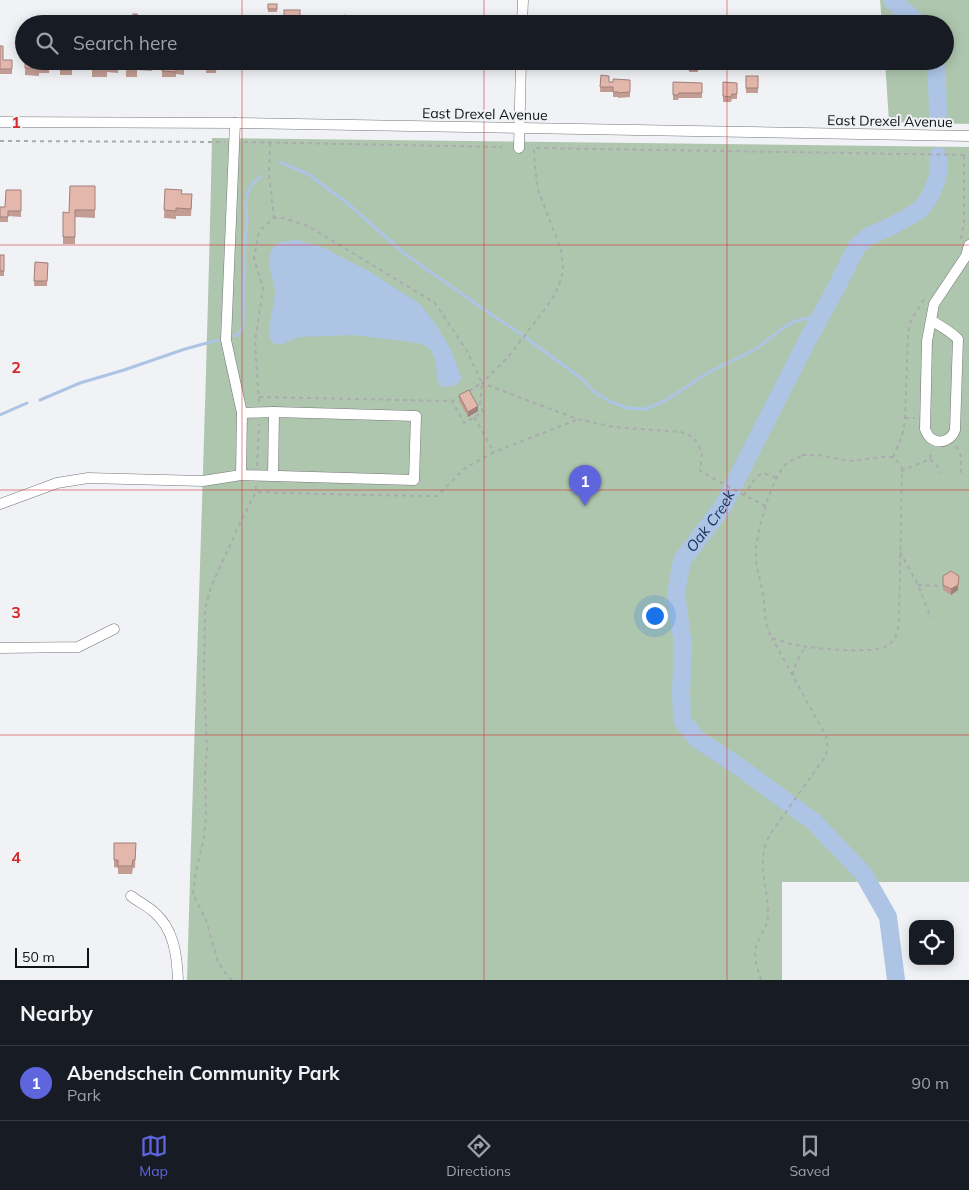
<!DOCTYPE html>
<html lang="en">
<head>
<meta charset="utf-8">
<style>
  :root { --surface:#171b24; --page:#20242c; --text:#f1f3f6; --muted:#9ea1a6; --line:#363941; --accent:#5e65dd }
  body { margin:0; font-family:Mulish,sans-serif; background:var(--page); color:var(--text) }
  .controls { position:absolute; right:15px; bottom:15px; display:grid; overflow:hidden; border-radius:10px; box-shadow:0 2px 12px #0003 }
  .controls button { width:45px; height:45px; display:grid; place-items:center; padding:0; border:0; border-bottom:1px solid var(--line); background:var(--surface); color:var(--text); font:25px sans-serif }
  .scale { position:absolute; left:15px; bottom:12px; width:74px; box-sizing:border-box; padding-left:5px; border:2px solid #121314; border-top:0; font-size:14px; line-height:18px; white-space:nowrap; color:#121314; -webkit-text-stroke:4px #f0f2f6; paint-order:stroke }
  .you { position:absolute; left:654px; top:615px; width:18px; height:18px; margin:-12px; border:4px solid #fff; border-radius:50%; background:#1a73e8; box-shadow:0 0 0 8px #1a73e833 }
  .badge { display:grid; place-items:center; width:32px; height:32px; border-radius:50%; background:var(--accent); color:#fff; font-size:16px; font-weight:700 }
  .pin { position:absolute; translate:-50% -41px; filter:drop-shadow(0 1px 2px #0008) }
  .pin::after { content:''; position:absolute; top:26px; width:18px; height:15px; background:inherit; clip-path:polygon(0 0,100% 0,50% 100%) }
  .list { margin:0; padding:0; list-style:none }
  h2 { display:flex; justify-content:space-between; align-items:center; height:65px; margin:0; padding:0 20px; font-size:21px }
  h2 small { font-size:16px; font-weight:400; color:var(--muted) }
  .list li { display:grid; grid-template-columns:32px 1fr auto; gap:15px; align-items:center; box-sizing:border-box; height:75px; padding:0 20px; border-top:1px solid var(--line) }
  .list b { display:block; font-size:19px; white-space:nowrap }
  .list p { margin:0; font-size:16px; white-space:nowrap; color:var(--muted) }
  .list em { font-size:16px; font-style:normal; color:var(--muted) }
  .icon { flex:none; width:28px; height:28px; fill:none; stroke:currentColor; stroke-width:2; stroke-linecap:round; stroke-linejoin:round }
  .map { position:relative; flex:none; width:969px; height:980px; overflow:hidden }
  .search { position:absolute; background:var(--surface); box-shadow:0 2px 12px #0003; left:15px; right:15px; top:15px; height:55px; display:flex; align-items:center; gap:12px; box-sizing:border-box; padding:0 18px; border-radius:28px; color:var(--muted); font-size:19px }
  .sheet { height:140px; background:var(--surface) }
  nav { display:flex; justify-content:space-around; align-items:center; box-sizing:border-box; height:70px; border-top:1px solid var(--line); background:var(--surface); font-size:14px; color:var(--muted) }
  nav a { display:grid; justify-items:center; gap:2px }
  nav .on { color:var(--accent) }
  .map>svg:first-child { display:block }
  .green { fill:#afc6ae }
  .water { fill:#adc4e5 }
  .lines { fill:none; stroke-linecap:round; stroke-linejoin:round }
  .stream { stroke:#adc4e5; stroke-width:3 }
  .river { stroke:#adc4e5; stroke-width:18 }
  .minor-casing { stroke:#75767a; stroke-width:11 }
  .path { stroke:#a9abae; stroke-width:2; stroke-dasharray:4 4; stroke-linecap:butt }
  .minor { stroke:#fff; stroke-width:10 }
  .wall { fill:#c39d94 }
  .shaded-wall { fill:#9f8078 }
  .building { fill:#e3b7ac; stroke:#9f8078 }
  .grid { fill:none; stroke:#d62828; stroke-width:1; stroke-opacity:0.55 }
  .labels { text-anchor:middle; stroke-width:4; stroke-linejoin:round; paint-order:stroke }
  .street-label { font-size:14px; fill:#121314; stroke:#f0f2f6 }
  .water-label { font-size:15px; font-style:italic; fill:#193661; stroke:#f0f2f6 }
  .grid-label { font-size:16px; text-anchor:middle; font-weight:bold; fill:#d62828; stroke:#f0f2f6; stroke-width:4; stroke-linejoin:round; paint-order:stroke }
</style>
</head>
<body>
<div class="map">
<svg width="969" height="980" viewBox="0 0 969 980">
  <rect width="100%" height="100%" fill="#f0f2f6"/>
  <!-- green -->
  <g class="green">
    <polygon points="880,0 969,0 969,124 889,122 885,61 945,61 945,24 882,24"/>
    <path d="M212,138L969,147V882H782V980H187C195,699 206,418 212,138Z"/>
  </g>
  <!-- water -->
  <path class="water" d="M297,240L320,246L367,270L420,304L436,325L450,348L462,379L454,386L442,387L437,380L436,362L431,350L422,344L405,341L352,335L299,337L282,344H275C274,343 270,339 270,338C267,330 275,302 275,291C274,278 266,265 271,252C275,241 286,241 297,240Z"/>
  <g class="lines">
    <!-- stream -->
    <g class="stream">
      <polyline points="280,162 308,174 346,202 405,254 492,315 521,334 582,379 593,391 609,401 627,408 646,409 665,401 709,372 756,349 783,328 793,322 822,314"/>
      <path d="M234,336C240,334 242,331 243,325L244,255L247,222L246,200L248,192L251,186L256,180L261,177"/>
      <polyline points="40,400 80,383 124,370 185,349 218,340"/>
      <polyline points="0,415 27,403"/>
    </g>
    <!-- river -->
    <g class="river">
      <polyline points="892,0 919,24"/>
      <polyline points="935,61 937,80 938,115"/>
      <path id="s1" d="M896,980L888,917L863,873L813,821L738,766L697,739L682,720L681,691L683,646L676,593L682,560L722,508L807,341L834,292L857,246L869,236L892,226L920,210L929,198L936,182L939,170L938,156"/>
    </g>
    <defs>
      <g id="minor">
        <polyline points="522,24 523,0"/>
        <polyline points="0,122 235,123 969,136"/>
        <polyline points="235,123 226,340 242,413 241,475"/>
        <polyline points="519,148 521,61"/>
        <path d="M931,320C940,326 950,331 958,339L955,430C952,439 941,445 932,439C928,437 927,433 925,429L927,341L934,304L966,256L969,245"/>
        <polyline points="242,413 274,412"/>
        <polyline points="0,504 57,483 88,478 203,481 241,475 414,480 416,416 274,412 273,476"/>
        <polyline points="0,648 78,647 114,629"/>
        <path d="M131,896C139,902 147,906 154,912C174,929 177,955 178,980"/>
      </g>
    </defs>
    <!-- minor casing -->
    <use href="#minor" class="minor-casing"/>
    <!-- path -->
    <g class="path">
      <polyline points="0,141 225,142"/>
      <polyline points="244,142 502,147"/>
      <polyline points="270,143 269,175 274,218"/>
      <polyline points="961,239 964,222 964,154"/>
      <polyline points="469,391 482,383"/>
      <polyline points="259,397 452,401 461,396"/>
      <polyline points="259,402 255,342 263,289 254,258 259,231 274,218 283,218 308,226 435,303 467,351 482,383 480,404 483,412 464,423 452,401"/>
      <polyline points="474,417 494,452"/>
      <polyline points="905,418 915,418"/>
      <polyline points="956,446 961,456 961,473"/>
      <path d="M802,455H818L849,461L882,457H892L897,461L902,468L899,622C897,633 897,639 887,646C872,655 809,648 791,644C785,642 778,640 772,638C764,625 765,608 763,593C761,582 757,571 756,559C754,538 771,476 788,462C792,460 798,458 802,455Z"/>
      <polyline points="893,457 902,436 905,420 908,333 911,320 926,296"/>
      <polyline points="930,459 938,467 939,473"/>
      <polyline points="257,466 259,424"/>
      <polyline points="901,471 930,459 932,450"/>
      <polyline points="256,486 256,492 361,495 437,496 465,468 494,452 576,420"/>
      <polyline points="744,495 700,471 702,454 699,446 693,437 681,432 614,427 577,419 482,383 509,356 545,309 555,294 561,280 563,268 561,250 538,190 535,167 534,148 969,155"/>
      <polyline points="766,506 744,495 757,476 763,473 777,478"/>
      <polyline points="900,552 918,585 931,618"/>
      <polyline points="918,585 943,586"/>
      <path d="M793,675C795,663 799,656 806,646"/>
      <polyline points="232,980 226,974 218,962 206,920 193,894 196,871 204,838 206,814 205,773 207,749 204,682 205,608 211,587 241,521 256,492"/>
      <path d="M761,980C759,972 755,962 755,953C755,940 767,930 768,917C769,895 760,872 764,851C765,843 769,836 773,830L825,757C828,749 828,744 826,736L772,638"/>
    </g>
    <!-- minor -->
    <use href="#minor" class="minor"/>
  </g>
  <!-- wall -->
  <g class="wall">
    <rect x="268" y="4" width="9" height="8"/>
    <rect x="284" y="10" width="16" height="14"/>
    <rect x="133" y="14" width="4" height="7"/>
    <polygon points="344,15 348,16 348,24 344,24"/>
    <polygon points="0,46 3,60 12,60 12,74 0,74"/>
    <polygon points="25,61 50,61 49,73 39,73 39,76 25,75"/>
    <polygon points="60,61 82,61 82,68 72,68 72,75 60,75"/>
    <polygon points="92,61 119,61 118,73 107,72 107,77 92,77"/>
    <polygon points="126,61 152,61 152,71 137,70 137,77 126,77"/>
    <polygon points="161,61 184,61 184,75 176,74 176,77 162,77 162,66 161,66"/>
    <polygon points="194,61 217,61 216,73 206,73 206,69 194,69"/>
    <polygon points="243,61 271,61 271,63"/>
    <polygon points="367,61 381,61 381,65 372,65 372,63 367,63"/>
    <polygon points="403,61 437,61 437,65 418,66 418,63 414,63 414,65 403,64"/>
    <polygon points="456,61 490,61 490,67 481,66 481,68 469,68 469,66 459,67 459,66 456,66"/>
    <polygon points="698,62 698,72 689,72 689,63"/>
    <polygon points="601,75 609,82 630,80 630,97 618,98 618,97 613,97 613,92 600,92"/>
    <rect x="746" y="76" width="12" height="17"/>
    <polygon points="673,82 702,83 702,98 679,98 678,100 673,100"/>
    <polygon points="723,82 737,83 737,99 732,99 731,102 723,102"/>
    <polygon points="95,186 95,218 75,217 75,244 63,244 63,212 69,213"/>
    <polygon points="165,189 182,194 192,202 191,216 176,216 176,219 164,218"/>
    <polygon points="21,190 21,217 8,216 8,222 0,222 0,207 5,207"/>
    <rect x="0" y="255" width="4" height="21"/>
    <polygon points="35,262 48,263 47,286 34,286"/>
    <polygon points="459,395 478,411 468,417 459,401"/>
    <polygon points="943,576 959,581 958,590 951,595 943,590"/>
    <polygon points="114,843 136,843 135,868 133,868 132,874 118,874 118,868 114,867"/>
  </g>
  <!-- shaded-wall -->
  <g class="shaded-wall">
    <polygon points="478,406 478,411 468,417 468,412"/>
    <polygon points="958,585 958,590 951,595 951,589"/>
  </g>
  <!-- building -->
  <g class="building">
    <rect x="268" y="4" width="9" height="5"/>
    <rect x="284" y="10" width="16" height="12"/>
    <rect x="133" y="14" width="4" height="5"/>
    <polygon points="344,15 348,16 348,22 344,21"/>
    <rect x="228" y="21" width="6" height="3"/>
    <rect x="312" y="21" width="8" height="3"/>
    <polygon points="0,46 3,46 3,60 12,60 12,69 0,69"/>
    <polygon points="25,61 50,61 49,66 39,65 39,68 25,68"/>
    <polygon points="60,61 82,61 82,63 72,62 72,70 60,70"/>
    <polygon points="92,61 119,61 118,65 107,65 107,69 92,69"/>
    <polygon points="126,61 152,61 152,63 137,63 137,69 126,69"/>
    <polygon points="162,61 184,61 184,70 176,69 176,72 162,71"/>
    <polygon points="195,61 217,61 216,66 206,66 206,61"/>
    <polygon points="698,62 698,70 689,70 689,63"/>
    <polygon points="601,75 609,76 609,82 613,82 613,79 630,80 630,92 618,93 618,92 613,92 613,87 600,87"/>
    <rect x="746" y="76" width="12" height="12"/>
    <polygon points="673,82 702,83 702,93 679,93 678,95 673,95"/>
    <polygon points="723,82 737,83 737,94 732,94 731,97 723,96"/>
    <polygon points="70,186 95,186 95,210 75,210 75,237 63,237 63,212 69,213"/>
    <polygon points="165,189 182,190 181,194 192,194 191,209 176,208 176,211 164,210"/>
    <polygon points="6,190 21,190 21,211 8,211 8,217 0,217 0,207 5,207"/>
    <rect x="0" y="255" width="4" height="16"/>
    <polygon points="35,262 48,263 47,281 34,281"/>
    <polygon points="469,390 478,406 468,412 459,395"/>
    <polygon points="951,571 959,576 958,585 951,589 943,585 943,576"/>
    <polygon points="114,843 136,843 135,860 133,860 132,866 118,866 118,860 114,860"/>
  </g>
  <!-- grid -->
  <path class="grid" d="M242,0V24M484,0V24M727,0V24M242,61V980M484,61V980M727,61V980M0,245H969M0,490H969M0,735H969"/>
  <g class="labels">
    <!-- street labels -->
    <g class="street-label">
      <text transform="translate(485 114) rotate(1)" y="5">East Drexel Avenue</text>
      <text transform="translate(890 121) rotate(1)" y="5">East Drexel Avenue</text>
    </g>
    <!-- water labels -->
    <g class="water-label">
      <text dy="5" stroke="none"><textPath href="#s1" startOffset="562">Oak Creek</textPath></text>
    </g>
  </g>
  <g class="grid-label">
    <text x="16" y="128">1</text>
    <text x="16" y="373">2</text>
    <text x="16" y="618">3</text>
    <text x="16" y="863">4</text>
  </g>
</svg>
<div class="controls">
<button><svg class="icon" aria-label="locate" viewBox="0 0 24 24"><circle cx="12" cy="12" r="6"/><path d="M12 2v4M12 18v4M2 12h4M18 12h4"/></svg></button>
</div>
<div class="scale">50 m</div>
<div class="you"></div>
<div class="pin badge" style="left:585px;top:506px">1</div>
<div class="search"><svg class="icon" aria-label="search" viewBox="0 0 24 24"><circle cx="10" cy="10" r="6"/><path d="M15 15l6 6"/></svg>Search here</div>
</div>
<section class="sheet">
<h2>Nearby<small></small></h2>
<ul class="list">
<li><span class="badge">1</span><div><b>Abendschein Community Park</b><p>Park</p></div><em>90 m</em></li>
</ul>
</section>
<nav>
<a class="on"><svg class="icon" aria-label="map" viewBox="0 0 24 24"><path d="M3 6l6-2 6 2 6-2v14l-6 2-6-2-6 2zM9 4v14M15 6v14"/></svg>Map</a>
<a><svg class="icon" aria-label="directions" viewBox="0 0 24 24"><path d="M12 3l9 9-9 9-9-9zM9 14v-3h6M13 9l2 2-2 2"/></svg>Directions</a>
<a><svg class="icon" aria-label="saved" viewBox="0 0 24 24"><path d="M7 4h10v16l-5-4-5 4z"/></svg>Saved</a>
</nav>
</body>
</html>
